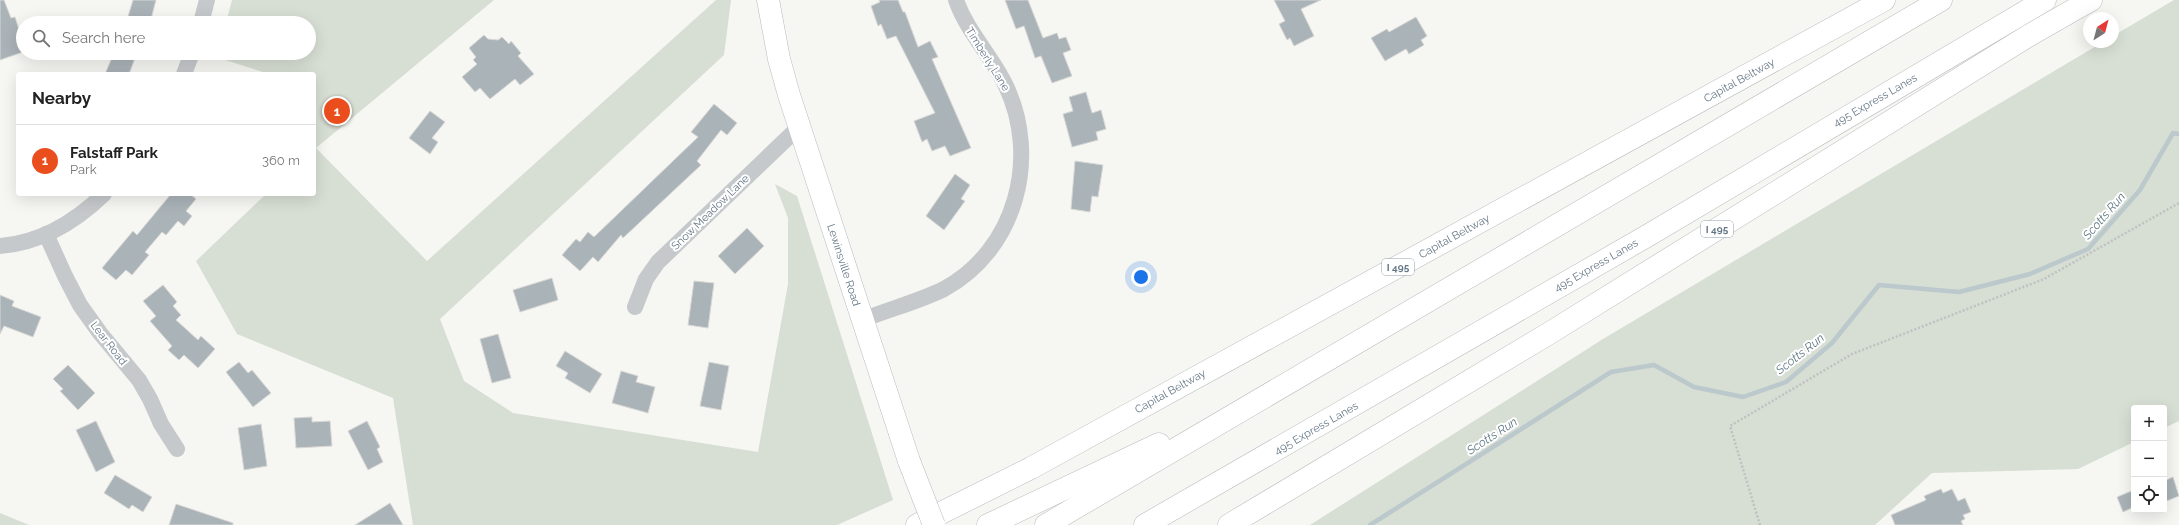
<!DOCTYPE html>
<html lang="en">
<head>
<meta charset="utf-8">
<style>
  :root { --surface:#fff; --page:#f2f2f2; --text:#222; --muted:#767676; --line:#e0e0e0; --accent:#eb4e1d }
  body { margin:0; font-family:Raleway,sans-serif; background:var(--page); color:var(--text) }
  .controls { position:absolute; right:12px; bottom:12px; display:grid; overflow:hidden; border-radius:4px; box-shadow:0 4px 16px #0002 }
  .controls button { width:36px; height:36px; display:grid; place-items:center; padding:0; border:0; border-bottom:1px solid var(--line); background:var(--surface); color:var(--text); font:20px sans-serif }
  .compass { position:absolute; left:2083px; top:12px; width:36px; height:36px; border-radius:50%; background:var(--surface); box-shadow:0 4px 16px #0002; rotate:36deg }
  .you { position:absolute; left:1141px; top:277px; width:14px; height:14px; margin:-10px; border:3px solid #fff; border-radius:50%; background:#1a73e8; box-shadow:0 0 0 6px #1a73e833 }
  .badge { display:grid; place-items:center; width:26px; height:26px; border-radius:50%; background:var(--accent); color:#fff; font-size:13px; font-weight:700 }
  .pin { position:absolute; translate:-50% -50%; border:2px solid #fff; box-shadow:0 1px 4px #0006 }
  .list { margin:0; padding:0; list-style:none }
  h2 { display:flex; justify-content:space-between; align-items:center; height:52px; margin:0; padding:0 16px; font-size:17px }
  h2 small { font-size:13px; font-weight:400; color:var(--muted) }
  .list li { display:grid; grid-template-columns:26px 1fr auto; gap:12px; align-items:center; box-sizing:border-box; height:72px; padding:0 16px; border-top:1px solid var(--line) }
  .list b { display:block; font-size:15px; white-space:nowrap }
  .list p { margin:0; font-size:13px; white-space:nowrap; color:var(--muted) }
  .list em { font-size:13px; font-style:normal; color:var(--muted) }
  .icon { flex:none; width:22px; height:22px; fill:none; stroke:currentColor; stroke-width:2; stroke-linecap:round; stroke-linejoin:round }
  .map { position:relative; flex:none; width:2179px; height:525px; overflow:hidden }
  .search { position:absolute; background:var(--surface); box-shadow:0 4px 16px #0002; left:16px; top:16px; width:300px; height:44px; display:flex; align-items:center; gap:10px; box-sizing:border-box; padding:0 14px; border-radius:22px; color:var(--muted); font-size:15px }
  .panel { position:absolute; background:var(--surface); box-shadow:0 4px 16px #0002; left:16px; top:72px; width:300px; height:124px; border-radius:4px }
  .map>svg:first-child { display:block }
  .green { fill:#d7ded3 }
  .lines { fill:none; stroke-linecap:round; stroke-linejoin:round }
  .stream { stroke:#bbc8cc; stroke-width:4.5 }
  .building { fill:#aab3b8; stroke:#d8d8d5 }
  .secondary-casing { stroke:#b5bbbf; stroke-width:23 }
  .highway-casing { stroke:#b8bbbe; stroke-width:23 }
  .path { stroke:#bfc1c3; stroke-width:2.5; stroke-dasharray:2 2; stroke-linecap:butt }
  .street { stroke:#c6c9cc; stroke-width:16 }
  .secondary { stroke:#fff; stroke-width:22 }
  .highway { stroke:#fff; stroke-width:22 }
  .secondary-bridge-casing { stroke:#b5bbbf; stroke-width:23; stroke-linecap:butt }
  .secondary-bridge { stroke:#fff; stroke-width:22 }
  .labels { text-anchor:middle; stroke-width:4; stroke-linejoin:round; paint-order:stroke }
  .shield { fill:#fff; stroke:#929faa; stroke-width:1 }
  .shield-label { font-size:10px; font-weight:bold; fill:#647685 }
  .street-label { font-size:11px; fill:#647685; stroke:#fff }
  .water-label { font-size:12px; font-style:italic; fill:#5f7882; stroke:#fff }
</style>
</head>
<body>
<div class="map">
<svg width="2179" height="525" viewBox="0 0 2179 525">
  <rect width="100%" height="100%" fill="#f6f6f2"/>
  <!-- green -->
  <g class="green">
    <polygon points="232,0 494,0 316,148 427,261 716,0 731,0 724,55 440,319 464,381 513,413 758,452 788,284 788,218 775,184 797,196 893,500 837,525 413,525 393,398 237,334 196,261 266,194 314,194 314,74 269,74 216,57 217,53 309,53 309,23 226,23"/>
    <polygon points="2174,0 2179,0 2179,421 2164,428 2164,408 2134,408 2134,442 2078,469 1932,473 1875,525 1310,525 1603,339 2103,42 2113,42 2113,36"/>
    <polygon points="0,513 29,525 0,525"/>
  </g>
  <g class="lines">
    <!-- stream -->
    <polyline class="stream" points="1370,525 1611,372 1654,365 1694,387 1743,397 1786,382 1832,343 1879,285 1959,292 2030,274 2088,249 2140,190 2173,133 2179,134"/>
  </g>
  <!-- building -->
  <g class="building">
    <polygon points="0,0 4,0 11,18 15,17 22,39 19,40 23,52 0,60"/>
    <polygon points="133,0 156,0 150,23 126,23"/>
    <polygon points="879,0 898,0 903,12 905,12 918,47 930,41 938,57 932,59 971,148 950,156 945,146 932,151 927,139 922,142 914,121 935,113 896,36 887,39 881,24 878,26 871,6 880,2"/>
    <polygon points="1005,0 1028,0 1043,38 1057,33 1059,39 1066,37 1071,50 1063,53 1072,76 1052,83 1041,56 1035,58 1024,26 1016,29"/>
    <polygon points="1274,0 1321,0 1301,9 1314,36 1294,46 1290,38 1287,40 1279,24 1285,21"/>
    <polygon points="1416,17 1427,36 1421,40 1424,45 1409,54 1406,49 1385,61 1371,38 1387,29 1389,32"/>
    <polygon points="484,35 488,39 498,40 502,37 509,44 511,41 521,53 518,56 534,74 520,85 515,79 490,99 480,88 475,92 462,77 477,64 473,60 476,57 469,48"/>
    <polygon points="114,53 137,53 129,74 105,74"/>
    <polygon points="1086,92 1092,113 1101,110 1106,129 1096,132 1098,140 1072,147 1063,114 1073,111 1069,97"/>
    <polygon points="714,104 737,123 727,135 721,130 697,161 701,165 623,238 621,235 598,262 593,257 580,271 562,255 576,239 580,242 588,232 594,237 698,137 691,132"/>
    <polygon points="430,111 445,122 432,138 438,142 430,154 409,138"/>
    <polygon points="1075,161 1103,165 1098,197 1092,196 1090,212 1071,209"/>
    <polygon points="955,174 970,185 961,199 965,201 944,230 926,216"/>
    <polygon points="171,194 190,194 196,199 186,211 192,216 184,226 178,221 166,235 162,232 145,252 149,255 132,275 126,270 116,280 102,268 133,231 137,235"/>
    <polygon points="747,228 764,246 735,274 718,256"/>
    <polygon points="552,278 558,300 520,312 513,290"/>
    <polygon points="694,281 714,283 708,328 688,325"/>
    <polygon points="163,285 177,302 173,306 181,315 176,320 198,340 201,336 215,349 198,368 184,355 179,360 168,350 172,346 150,321 156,316 143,301"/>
    <polygon points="0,295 14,301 12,306 41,317 33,337 4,326 0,334"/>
    <polygon points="498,334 511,378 492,383 480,339"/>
    <polygon points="565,351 602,374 590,393 565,378 568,373 556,366"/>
    <polygon points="239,362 248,373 252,370 271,393 253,407 226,372"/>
    <polygon points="709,362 729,366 721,410 700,406"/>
    <polygon points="68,365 95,393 78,410 60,391 63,389 53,379"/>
    <polygon points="621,371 638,376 636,382 655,387 648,413 612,403"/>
    <polygon points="312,417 312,422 330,421 332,446 296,448 294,418"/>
    <polygon points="96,421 115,462 96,472 76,430"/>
    <polygon points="367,421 380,447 377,449 383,462 368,470 348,431"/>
    <polygon points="261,424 267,466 244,470 238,428"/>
    <polygon points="115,475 152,497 143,512 132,505 129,509 104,493"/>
    <polygon points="2173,477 2179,496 2164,502 2164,481"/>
    <polygon points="1941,489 1943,493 1952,489 1958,501 1965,498 1971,512 1963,515 1965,519 1961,521 1963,525 1895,525 1891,515 1926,500 1924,496"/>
    <polygon points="2134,490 2134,507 2123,512 2117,497"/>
    <polygon points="390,503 403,525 355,525"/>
    <polygon points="176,504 233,523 233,525 169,525"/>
  </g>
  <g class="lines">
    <defs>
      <polyline id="secondary" points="768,0 779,59 789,95 909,461"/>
      <g id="highway">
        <polyline points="917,525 1031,468 1884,0"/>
        <polyline points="988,525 1159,444"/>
        <polyline points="1046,525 1941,0"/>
        <polyline points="1145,525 1647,236 2045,0"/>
        <polyline points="1229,525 1548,334 2028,36 2091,0"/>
      </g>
    </defs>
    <!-- secondary casing -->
    <use href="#secondary" class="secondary-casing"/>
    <!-- highway casing -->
    <use href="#highway" class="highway-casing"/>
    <!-- path -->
    <polyline class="path" points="1760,525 1730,426 1852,354 2044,279 2179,203"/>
    <!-- street -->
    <g class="street">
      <polyline points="201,23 207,0"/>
      <polyline points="184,74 192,53"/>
      <polyline points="46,234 65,276 80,305 100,333 139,380 150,399 161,424 177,449"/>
      <path d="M0,246C40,243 76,221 104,194"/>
      <polyline points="635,307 646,279 658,262 799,127"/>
      <path d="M862,320C887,310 920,301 944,289C1016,250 1040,158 1006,86C992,56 967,32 956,0"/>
    </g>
    <!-- secondary -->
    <use href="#secondary" class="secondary"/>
    <!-- highway -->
    <use href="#highway" class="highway"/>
    <defs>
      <polyline id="secondary-bridge" points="909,461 934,525"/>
    </defs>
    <!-- secondary-bridge casing -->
    <use href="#secondary-bridge" class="secondary-bridge-casing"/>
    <!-- secondary-bridge -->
    <use href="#secondary-bridge" class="secondary-bridge"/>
  </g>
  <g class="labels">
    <!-- shield labels -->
    <g class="shield">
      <rect x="1701" y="221" width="32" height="16" rx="3"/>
      <rect x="1382" y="259" width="32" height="16" rx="3"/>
    </g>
    <g class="shield-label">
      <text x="1717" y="233">I 495</text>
      <text x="1398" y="271">I 495</text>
    </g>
    <!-- street labels -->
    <g class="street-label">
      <text transform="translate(988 59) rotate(58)" y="4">Timberly Lane</text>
      <text transform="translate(1739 80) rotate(-29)" y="4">Capital Beltway</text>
      <text transform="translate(1875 100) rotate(-30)" y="4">495 Express Lanes</text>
      <text transform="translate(710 212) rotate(-44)" y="4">Snow Meadow Lane</text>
      <text transform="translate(1454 236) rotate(-29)" y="4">Capital Beltway</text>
      <text transform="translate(844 265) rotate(72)" y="4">Lewinsville Road</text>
      <text transform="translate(1596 265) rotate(-30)" y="4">495 Express Lanes</text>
      <text transform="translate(109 343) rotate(52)" y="4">Lear Road</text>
      <text transform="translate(1170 391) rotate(-29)" y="4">Capital Beltway</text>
      <text transform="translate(1316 428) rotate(-30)" y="4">495 Express Lanes</text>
    </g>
    <!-- water labels -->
    <g class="water-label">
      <text transform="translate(2104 216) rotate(-49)" y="4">Scotts Run</text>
      <text transform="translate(1800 354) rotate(-38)" y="4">Scotts Run</text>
      <text transform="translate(1492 436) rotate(-33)" y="4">Scotts Run</text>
    </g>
  </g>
</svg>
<div class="controls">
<button>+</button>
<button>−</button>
<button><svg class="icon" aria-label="locate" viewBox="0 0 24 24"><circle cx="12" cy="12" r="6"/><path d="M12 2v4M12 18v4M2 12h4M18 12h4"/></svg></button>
</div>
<svg class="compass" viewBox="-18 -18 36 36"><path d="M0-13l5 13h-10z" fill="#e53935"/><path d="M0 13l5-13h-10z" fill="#767676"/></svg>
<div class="you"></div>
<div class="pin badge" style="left:337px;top:111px">1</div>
<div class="search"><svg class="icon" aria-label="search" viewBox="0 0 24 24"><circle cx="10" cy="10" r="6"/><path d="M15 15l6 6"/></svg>Search here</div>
<section class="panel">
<h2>Nearby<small></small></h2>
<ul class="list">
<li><span class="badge">1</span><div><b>Falstaff Park</b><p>Park</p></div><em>360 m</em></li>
</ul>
</section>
</div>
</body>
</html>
